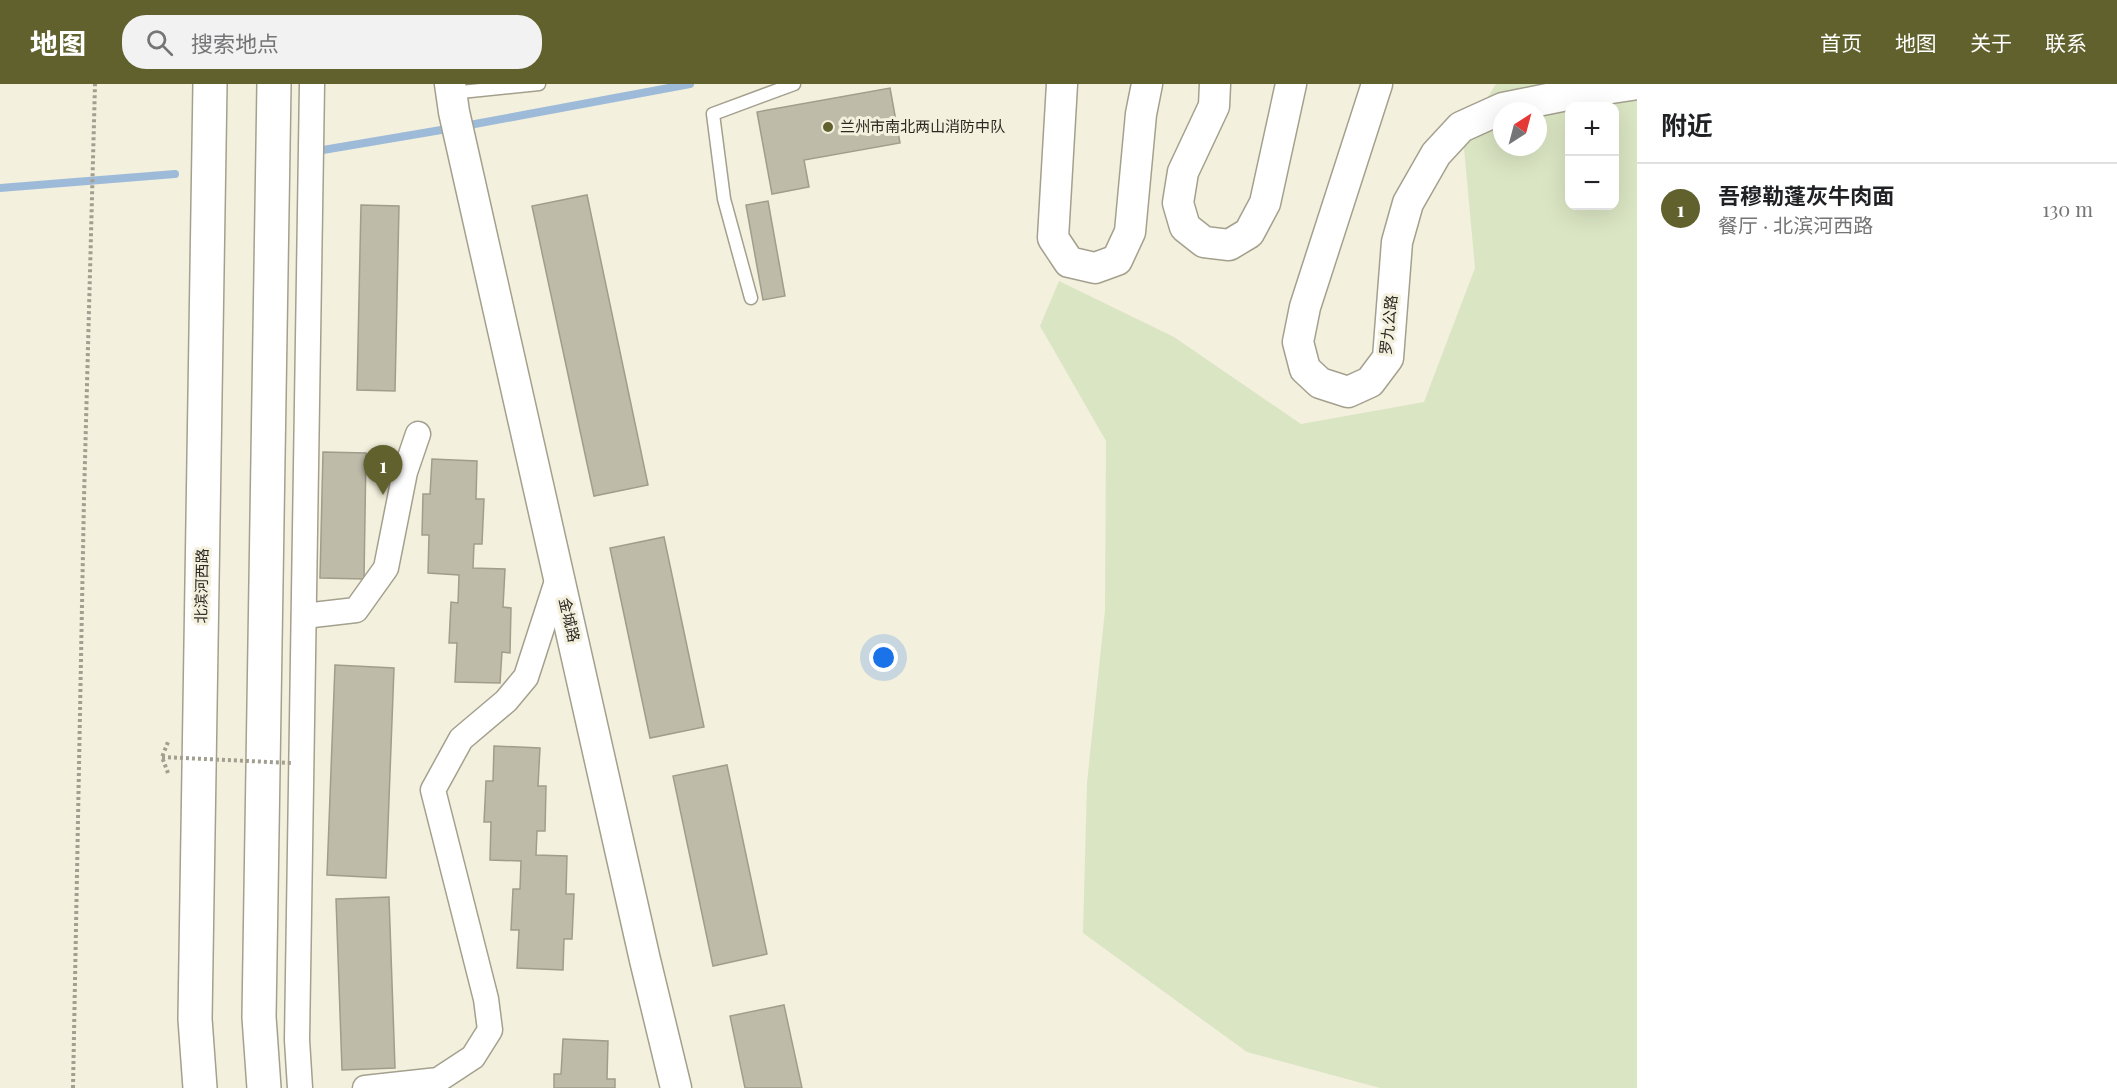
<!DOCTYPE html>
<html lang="zh">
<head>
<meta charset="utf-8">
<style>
  :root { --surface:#fff; --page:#f2f2f2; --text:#202124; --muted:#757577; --line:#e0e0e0; --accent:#61612e }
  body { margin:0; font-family:"Playfair Display","Noto Sans SC",serif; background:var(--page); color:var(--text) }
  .controls { position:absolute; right:18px; top:18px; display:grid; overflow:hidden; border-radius:12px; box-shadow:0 6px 24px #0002 }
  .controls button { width:54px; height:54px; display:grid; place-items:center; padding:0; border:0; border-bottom:2px solid var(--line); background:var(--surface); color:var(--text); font:30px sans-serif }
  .compass { position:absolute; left:1493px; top:18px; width:54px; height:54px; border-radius:50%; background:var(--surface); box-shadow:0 6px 24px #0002; rotate:36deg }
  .you { position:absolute; left:884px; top:574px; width:21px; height:21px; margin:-15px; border:4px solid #fff; border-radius:50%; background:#1a73e8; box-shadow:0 0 0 9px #1a73e833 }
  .badge { display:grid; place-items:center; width:39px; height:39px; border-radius:50%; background:var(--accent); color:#fff; font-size:20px; font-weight:700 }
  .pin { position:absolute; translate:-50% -50px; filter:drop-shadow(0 2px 3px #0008) }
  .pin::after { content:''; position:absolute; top:32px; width:21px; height:18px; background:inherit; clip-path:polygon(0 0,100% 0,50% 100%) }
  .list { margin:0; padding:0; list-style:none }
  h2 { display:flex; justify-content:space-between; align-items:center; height:78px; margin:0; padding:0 24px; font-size:26px }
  h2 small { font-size:20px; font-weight:400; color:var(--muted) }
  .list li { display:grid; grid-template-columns:39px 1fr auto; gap:18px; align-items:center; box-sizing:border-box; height:90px; padding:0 24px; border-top:2px solid var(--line) }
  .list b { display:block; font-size:22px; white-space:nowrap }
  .list p { margin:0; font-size:20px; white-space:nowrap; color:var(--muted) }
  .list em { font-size:20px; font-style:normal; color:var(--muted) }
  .icon { flex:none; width:33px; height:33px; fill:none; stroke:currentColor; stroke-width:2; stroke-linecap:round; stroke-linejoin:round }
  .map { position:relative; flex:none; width:1637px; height:1004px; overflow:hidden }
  header { display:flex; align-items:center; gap:36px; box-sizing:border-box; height:84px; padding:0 30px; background:var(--accent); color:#fff }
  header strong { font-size:28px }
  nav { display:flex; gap:33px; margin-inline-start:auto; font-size:21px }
  .search { width:420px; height:54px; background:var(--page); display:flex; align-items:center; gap:15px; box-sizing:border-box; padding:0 21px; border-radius:24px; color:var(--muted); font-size:22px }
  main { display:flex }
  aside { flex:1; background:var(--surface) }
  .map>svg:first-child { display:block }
  .green { fill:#dae5c3; fill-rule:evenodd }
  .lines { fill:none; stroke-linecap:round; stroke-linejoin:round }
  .stream { stroke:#9dbbd9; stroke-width:8 }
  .building { fill:#bfbba9; stroke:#a19d8c; stroke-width:1.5 }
  .service-casing { stroke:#a4a08e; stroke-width:15 }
  .minor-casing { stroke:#a4a08e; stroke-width:27 }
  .tertiary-casing { stroke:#a4a08e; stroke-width:33 }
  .primary-casing { stroke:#a4a08e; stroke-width:36 }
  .path { stroke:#a29f91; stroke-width:4; stroke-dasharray:3 3; stroke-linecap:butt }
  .service { stroke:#fff; stroke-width:12 }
  .minor { stroke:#fff; stroke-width:24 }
  .tertiary { stroke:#fff; stroke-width:30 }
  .primary { stroke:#fff; stroke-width:33 }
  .path-bridge { stroke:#a29f91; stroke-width:4; stroke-dasharray:3 3; stroke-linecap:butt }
  .poi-dot { fill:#61612e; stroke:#f4f0de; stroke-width:2 }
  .labels { text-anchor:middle; stroke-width:6; stroke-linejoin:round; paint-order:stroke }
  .poi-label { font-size:15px; fill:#2b2922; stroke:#f4f0de; text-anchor:start }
  .street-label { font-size:15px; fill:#2b2922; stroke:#f4f0de }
</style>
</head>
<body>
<header>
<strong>地图</strong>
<div class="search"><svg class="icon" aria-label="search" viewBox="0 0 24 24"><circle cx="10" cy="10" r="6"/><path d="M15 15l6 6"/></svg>搜索地点</div>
<nav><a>首页</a><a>地图</a><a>关于</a><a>联系</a></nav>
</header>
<main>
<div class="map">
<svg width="1637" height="1004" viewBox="0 0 1637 1004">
  <rect width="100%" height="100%" fill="#f4f0de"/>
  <!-- green -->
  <path class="green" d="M1496,0H1637V1004H1380L1247,968L1083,849L1087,699L1105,526L1106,357L1040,242L1059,197L1174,253L1301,340L1424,318L1475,184L1463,53ZM1570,22H1614V122H1570ZM1502,27H1538V63H1502Z"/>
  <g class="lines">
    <!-- stream -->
    <g class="stream">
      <polyline points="464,42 690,0"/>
      <polyline points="323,66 453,44"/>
      <polyline points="0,104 175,90"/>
    </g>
  </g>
  <!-- building -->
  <g class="building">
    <polygon points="890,4 900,59 804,76 809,103 772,110 757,28"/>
    <polygon points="587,111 648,401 594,412 532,122"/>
    <polygon points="768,117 785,212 763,216 746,121"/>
    <polygon points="361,121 399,122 395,307 357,306"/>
    <polygon points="323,368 366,369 364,495 320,494"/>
    <polygon points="432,375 477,377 476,415 484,415 482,460 474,460 473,484 505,485 503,523 511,524 510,569 502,568 500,599 455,598 457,559 449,559 451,518 458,519 459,491 428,489 429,451 422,451 423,410 430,410"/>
    <polygon points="664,453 704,643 650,654 610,464"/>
    <polygon points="335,581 394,584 386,794 327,791"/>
    <polygon points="494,662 540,664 538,702 546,702 545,747 537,747 536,771 567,772 566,810 574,810 572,855 564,855 563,886 517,884 519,846 511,846 513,805 520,805 521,777 490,776 491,738 484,738 486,697 493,697"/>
    <polygon points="727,681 767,870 713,882 673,692"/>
    <polygon points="389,813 395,984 342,986 336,815"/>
    <polygon points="784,921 802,1004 745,1004 730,932"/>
    <polygon points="563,955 608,957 607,995 615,995 615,1004 554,1004 554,990 561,990"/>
  </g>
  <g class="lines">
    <defs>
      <g id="service">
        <polyline points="451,9 539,0"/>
        <polyline points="751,214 724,115 713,30 794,0"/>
      </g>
      <g id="minor">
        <polyline points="304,532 356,526 386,484 405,388 418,350"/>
        <polyline points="300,1004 297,956 312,0"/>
        <polyline points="365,1004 438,996 473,973 490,946 486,915 433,706 461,655 506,617 526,593 559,491"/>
      </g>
      <g id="tertiary">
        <polyline points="450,0 454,28 645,876 676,1004"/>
        <polyline points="1062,0 1053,154 1069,178 1095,184 1117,176 1130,148 1141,30 1147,0"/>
        <polyline points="1215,0 1214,22 1183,88 1178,119 1185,143 1204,158 1229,161 1249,149 1265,119 1291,0"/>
        <polyline points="1377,0 1305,223 1298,258 1305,285 1320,299 1348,308 1370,298 1388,274 1397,158 1408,119 1436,70 1461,43 1503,24 1572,10 1637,0"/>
      </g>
      <g id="primary">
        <polyline points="200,1004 195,935 210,0"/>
        <polyline points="264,1004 259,933 274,0"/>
      </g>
    </defs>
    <!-- service casing -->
    <use href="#service" class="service-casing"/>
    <!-- minor casing -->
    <use href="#minor" class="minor-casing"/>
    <!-- tertiary casing -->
    <use href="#tertiary" class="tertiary-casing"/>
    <!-- primary casing -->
    <use href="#primary" class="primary-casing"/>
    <!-- path -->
    <g class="path">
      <polyline points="168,689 162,673 168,658"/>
      <polyline points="73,1004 84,414 95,0"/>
    </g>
    <!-- service -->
    <use href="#service" class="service"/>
    <!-- minor -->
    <use href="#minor" class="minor"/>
    <!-- tertiary -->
    <use href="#tertiary" class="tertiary"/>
    <!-- primary -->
    <use href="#primary" class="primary"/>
    <!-- path-bridge -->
    <polyline class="path-bridge" points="162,673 291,679"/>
  </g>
  <!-- markers -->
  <circle class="poi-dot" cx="828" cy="43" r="6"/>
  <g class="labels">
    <!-- poi labels -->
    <g class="poi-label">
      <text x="840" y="48">兰州市南北两山消防中队</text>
    </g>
    <!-- street labels -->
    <g class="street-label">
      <text transform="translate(1389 241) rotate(-84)" y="5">罗九公路</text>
      <text transform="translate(202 502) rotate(-89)" y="5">北滨河西路</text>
      <text transform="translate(569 536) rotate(77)" y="5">金城路</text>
    </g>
  </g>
</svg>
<div class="controls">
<button>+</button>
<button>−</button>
</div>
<svg class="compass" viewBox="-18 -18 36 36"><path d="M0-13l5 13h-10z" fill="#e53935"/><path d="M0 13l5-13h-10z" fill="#757577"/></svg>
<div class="you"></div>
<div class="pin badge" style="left:383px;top:411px">1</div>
</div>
<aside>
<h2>附近<small></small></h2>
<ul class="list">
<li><span class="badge">1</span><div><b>吾穆勒蓬灰牛肉面</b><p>餐厅 · 北滨河西路</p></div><em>130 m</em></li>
</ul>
</aside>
</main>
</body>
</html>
